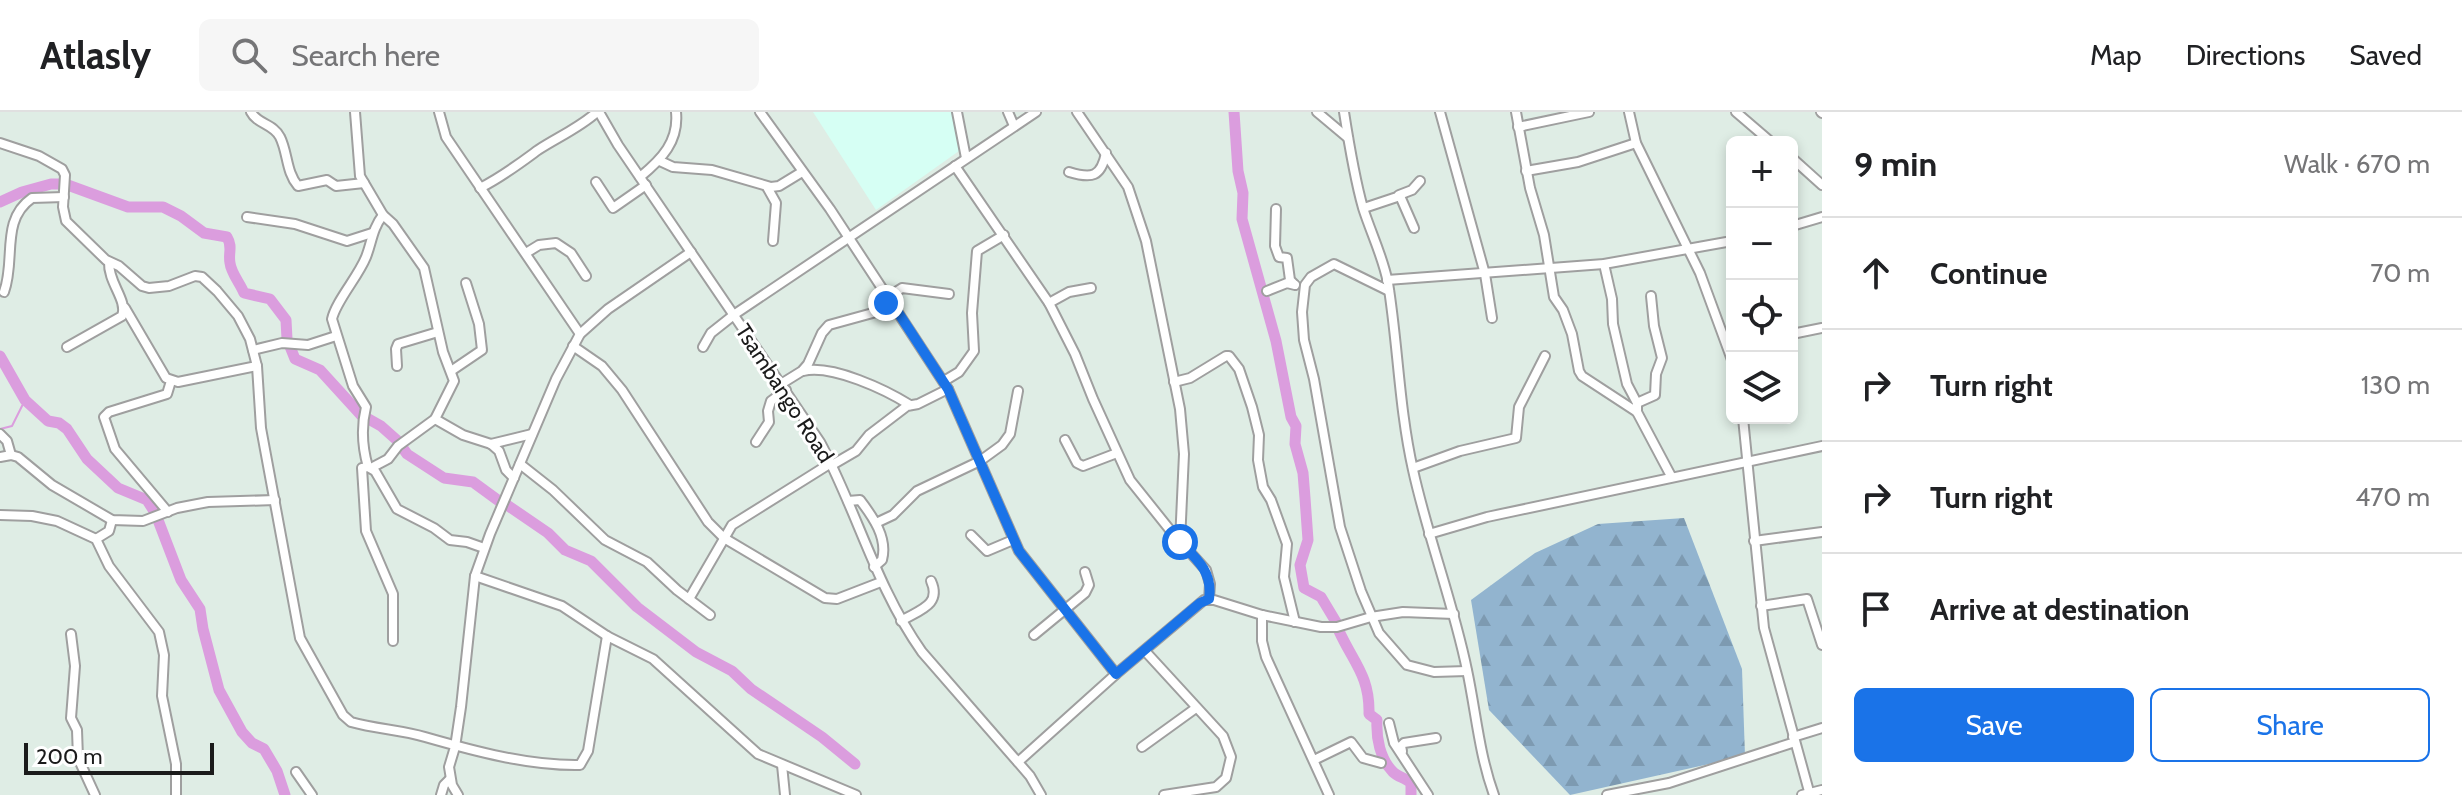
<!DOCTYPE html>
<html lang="en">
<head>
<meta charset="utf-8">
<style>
  :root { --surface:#fff; --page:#f6f6f6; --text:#202124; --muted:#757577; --line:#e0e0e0; --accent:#1a73e8 }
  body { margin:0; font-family:Cabin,sans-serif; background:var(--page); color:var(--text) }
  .controls { position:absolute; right:24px; top:24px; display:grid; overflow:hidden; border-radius:12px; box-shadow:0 4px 12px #0003 }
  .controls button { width:72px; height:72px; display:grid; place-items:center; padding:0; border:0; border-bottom:2px solid var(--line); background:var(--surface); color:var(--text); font:40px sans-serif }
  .scale { position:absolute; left:24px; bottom:20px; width:190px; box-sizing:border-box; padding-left:8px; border:4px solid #1b1b1b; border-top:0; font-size:22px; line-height:28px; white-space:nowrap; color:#1b1b1b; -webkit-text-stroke:6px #fff; paint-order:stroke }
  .stop { position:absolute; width:24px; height:24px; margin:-18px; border:6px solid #1a73e8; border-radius:50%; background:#fff }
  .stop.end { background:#1a73e8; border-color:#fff; box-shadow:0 2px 8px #0008 }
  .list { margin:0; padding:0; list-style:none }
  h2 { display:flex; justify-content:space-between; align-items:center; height:104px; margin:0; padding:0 32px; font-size:34px }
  h2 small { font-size:26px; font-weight:400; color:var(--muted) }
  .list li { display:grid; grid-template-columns:52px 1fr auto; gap:24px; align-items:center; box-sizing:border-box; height:112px; padding:0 32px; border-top:2px solid var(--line) }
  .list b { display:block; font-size:30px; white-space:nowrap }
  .list em { font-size:26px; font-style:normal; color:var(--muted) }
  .actions { display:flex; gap:16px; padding:24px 32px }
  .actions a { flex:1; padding:18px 0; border:2px solid var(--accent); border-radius:12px; text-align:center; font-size:28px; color:var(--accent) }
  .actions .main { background:var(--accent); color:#fff }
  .icon { flex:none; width:44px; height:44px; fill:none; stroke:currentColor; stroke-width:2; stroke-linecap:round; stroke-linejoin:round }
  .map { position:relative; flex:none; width:1822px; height:683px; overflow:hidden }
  header { display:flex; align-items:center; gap:48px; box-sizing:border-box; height:112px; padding:0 40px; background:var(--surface); border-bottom:2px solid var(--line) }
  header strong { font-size:38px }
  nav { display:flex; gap:44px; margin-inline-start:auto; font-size:28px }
  .search { width:560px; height:72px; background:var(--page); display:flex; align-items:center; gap:20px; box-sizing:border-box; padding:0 28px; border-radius:12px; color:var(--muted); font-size:30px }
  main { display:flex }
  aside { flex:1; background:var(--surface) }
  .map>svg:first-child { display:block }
  .education { fill:#d6fff4 }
  .forest { fill:url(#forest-firs) }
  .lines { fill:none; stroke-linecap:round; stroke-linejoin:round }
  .stream { stroke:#db9dde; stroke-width:2 }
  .river { stroke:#db9dde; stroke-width:11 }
  .minor-casing { stroke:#9f9f9f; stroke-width:12 }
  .minor { stroke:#fff; stroke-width:8 }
  .route { stroke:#1a73e8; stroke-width:10 }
  .labels { text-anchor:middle; stroke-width:6; stroke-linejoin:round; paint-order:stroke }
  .street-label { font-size:22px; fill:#1b1b1b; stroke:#fff }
</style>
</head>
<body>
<header>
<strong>Atlasly</strong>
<div class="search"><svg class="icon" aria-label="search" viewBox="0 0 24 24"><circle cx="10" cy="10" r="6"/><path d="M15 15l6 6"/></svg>Search here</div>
<nav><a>Map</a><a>Directions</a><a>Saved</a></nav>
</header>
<main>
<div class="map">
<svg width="1822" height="683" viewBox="0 0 1822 683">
  <defs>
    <pattern id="forest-firs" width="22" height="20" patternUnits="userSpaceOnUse" patternTransform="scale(2)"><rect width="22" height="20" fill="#92b4cf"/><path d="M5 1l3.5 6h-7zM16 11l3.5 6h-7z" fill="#7d9ab1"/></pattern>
  </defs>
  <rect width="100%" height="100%" fill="#dfede5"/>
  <!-- education -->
  <polygon class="education" points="813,0 953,0 959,39 876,98"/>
  <!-- forest -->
  <polygon class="forest" points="1684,406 1742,557 1745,644 1570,683 1489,598 1471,488 1535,441 1598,412"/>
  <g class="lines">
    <!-- stream -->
    <polyline class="stream" points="0,317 12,314 25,288"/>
    <!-- river -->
    <g class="river">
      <polyline points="1234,0 1238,59 1243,81 1242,107 1276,229 1291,305 1296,314 1295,332 1303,361 1305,386 1308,428 1300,453 1304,476 1321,485 1336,510"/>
      <path d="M0,90L22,80L51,72H65L128,95H163L181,104L204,121L227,125C233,135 228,141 230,151C231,161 240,171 244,181L270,187L286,208L287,227L295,247L320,258L361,303"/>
      <polyline points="0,244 25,288 48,309 59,311 67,317 87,347 118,376 147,388 154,399"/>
      <polyline points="365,305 381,314 399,330"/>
      <polyline points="402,335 407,342 444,366 473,370 499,389"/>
      <polyline points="507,393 548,421 565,438 591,449 637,495 696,540 732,559 751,577 822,625 855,652"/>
      <polyline points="158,408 181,468 200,497 203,517 219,578 242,620 252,631 264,637 277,659 285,683"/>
      <path d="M1339,519C1353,550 1370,564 1369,602L1377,608C1376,626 1380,647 1393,660C1398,665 1406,666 1411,671V683"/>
    </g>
    <defs>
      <g id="minor">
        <path d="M251,0C257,12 274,12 280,25C288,41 286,60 298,74L327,68L336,74L364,71"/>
        <polyline points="355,0 360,64 383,103 393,112 424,156 443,240 454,269 435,307 398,334 388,347 371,356"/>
        <polyline points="439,0 446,25 580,222"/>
        <path d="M599,0L618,33L820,330C857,399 876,475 922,540L1030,664L1041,683"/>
        <polyline points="760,0 830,97 948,277 1019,439 1116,562"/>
        <polyline points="957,0 966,46"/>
        <polyline points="1008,0 1014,14"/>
        <polyline points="1077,0 1128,75 1146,129 1180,297 1184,342 1180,430"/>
        <polyline points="1317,0 1348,26"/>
        <path d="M1344,0C1349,32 1354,64 1363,96C1371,121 1383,145 1388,171C1398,232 1399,296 1413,358C1428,426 1453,490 1467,558C1476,600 1479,642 1494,683"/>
        <polyline points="1440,0 1485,162 1492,206"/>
        <polyline points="1516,0 1530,76 1544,123 1554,185 1563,198 1572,222 1579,259 1582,264 1637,300 1671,364"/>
        <polyline points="1629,0 1636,31 1700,161 1732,248"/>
        <polyline points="1736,0 1771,30"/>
        <polyline points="1821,0 1822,1"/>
        <polyline points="1518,15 1589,0"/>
        <path d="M0,31L39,44L62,57L65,63L63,95L66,109L106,148L119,154L142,174L149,176L169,174L195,164L202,165L217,179L238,204L250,227L257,254L261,316L300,526L343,603L351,610C376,617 401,618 425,625C474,639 529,654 580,653L588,639L607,524"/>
        <polyline points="1792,46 1822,73"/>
        <polyline points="660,49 673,55 712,58 771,75 779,74 802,60"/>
        <polyline points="955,54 1049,191 1075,242 1093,287 1130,368 1170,418 1206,458 1210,472 1209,487"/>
        <polyline points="1526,59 1578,50 1636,31"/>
        <path d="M1069,60C1092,67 1101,65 1106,41"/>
        <path d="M640,65C662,47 679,29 676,0"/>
        <polyline points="596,70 613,96 646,73"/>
        <polyline points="767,75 776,91 773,129"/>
        <path d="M480,76C502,65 519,52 538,38C558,25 579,16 597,0"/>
        <polyline points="1399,83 1412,78 1420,69"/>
        <polyline points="1364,96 1400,84 1414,116"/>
        <polyline points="1276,97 1275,134 1279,145 1287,146 1290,168 1294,172"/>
        <polyline points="247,105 295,112 347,129 372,121"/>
        <polyline points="1792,114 1822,105"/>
        <polyline points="526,141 539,133 556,131 571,141 586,164"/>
        <polyline points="1604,152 1612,187 1613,212 1627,272 1637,291 1637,300"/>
        <polyline points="1387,168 1604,152 1732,129"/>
        <polyline points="1267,179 1287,171 1295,173"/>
        <polyline points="1389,179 1334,152 1311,165 1305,173 1302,200 1304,228 1314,267 1340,415 1361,479 1379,521 1407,553 1434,560 1467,559"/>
        <path d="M4,180C16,148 0,108 32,86L64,85"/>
        <polyline points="1049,191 1069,180 1091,176"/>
        <polyline points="125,196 166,266 178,270 257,254"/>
        <polyline points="1792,222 1822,216"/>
        <polyline points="573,234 602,254 622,278 708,410 724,426 825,486 837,487 881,470"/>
        <path d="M67,235L122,204C128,188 108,171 109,150"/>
        <polyline points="703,235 711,221 735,202 1036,0"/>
        <polyline points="253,238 282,231 308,233 336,224"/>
        <polyline points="397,254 396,237 398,232 438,220"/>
        <polyline points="451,259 482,238 479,212 466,171"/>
        <path d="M803,259C832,252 886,278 910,293"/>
        <polyline points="944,269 959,260 974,239 972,201 977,139 1004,123"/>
        <polyline points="1174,270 1190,266 1226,244 1229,244 1239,257 1252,295 1259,323 1258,348 1263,375 1271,388 1287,432 1284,465 1295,510"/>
        <polyline points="781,272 802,259 808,252 822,221 829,213 880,199 888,185 902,176 949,182"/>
        <polyline points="1637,291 1655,283 1656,262 1662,246 1654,214 1651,184"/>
        <polyline points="1743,306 1764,516 1810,683"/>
        <polyline points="435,307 463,323 491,332 499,339 506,358 514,366"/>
        <polyline points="0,322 7,329 11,343"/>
        <polyline points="1065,328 1077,351 1083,354 1117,341"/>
        <polyline points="756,330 769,310 768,299 771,289 786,278"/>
        <polyline points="491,332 532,322"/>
        <polyline points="0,345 11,343 18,345 52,373 112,408 143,409 177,396 208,390 275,388"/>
        <polyline points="520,352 553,378 605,428 647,450 677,478 710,503"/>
        <polyline points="832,353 856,339 869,323 907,294 918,292 948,277"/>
        <path d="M368,355C362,334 361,315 366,295L353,274L332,207C336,189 358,165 366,145C372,130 372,117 383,103"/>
        <polyline points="1413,356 1460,339 1516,326 1519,295 1545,244"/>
        <path d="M848,389L860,388C873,405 888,426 882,448L874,455"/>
        <polyline points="168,400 115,337 104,305 109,300 167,282 171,269"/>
        <polyline points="0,403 32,404 57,409 96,427 109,454 159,520 164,543 162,584 176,652 176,683"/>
        <polyline points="876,411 893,403 917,379 980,349 1002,333 1010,322 1018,279"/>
        <polyline points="1429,422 1487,405 1822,334"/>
        <polyline points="971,423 987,439 1013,428"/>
        <polyline points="96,427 109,419 112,408"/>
        <polyline points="1754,429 1822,420"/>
        <polyline points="475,464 562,494 607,524 653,547 758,642 856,683"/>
        <polyline points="689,487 732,413 831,351"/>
        <polyline points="1761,494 1807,487 1822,533"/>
        <polyline points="1262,503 1262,529 1266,545 1329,683"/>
        <path d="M901,509C919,498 942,493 931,469"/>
        <polyline points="71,522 75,554 71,606 77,618 78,646 95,683"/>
        <polyline points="1034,523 1085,481 1089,473 1085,460"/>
        <polyline points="393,529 393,482 366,419 362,356 368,355 375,359 397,397 434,416 450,428 467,430 484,436"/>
        <polyline points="1145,539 1223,624 1231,645 1226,666 1216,675 1164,683"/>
        <polyline points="1389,611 1394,631 1428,683"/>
        <polyline points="1793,625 1822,616"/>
        <polyline points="1142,635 1196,596"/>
        <polyline points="1402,639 1401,634 1404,631 1436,626"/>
        <polyline points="1314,648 1351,630 1363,646 1381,651"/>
        <polyline points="1018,650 1116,562 1204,488 1214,488 1262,503 1321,515 1337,515 1371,505 1403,500 1454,502"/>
        <polyline points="782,653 785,683"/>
        <polyline points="296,660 312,683"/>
        <polyline points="441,683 444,673 450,667"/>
        <polyline points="458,683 452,673 449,655 455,635 461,595 475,464 490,422 556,267 580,222 608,197 691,140"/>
        <polyline points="1607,683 1669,671 1795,630"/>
        <polyline points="1802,683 1822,678"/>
      </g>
    </defs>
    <!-- minor casing -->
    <use href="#minor" class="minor-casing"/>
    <!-- minor -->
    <use href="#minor" class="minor"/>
  </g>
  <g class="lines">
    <!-- route -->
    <path class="route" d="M886,191L888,185L948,277L1019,439L1116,562L1200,491L1209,487C1213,461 1198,448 1180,430"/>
  </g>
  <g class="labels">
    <!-- street labels -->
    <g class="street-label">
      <text transform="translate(785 281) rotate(57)" y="8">Tsambango Road</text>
    </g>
  </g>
</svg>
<div class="controls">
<button>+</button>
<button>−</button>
<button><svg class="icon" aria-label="locate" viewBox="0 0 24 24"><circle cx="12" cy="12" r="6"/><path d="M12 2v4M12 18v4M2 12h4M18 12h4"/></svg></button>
<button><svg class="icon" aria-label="layers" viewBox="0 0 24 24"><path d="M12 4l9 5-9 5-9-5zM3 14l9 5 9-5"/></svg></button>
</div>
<div class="scale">200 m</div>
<div class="stop" style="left:1180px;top:430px"></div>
<div class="stop end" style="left:886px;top:191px"></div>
</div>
<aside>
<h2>9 min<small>Walk · 670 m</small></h2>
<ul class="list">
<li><svg class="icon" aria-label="ahead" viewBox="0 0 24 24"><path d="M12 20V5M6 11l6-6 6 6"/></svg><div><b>Continue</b></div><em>70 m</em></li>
<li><svg class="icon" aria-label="right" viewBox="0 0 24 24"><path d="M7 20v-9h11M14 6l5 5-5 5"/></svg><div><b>Turn right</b></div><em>130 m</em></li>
<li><svg class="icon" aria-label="right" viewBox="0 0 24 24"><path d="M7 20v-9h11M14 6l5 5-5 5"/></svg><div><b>Turn right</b></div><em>470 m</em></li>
<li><svg class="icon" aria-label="arrive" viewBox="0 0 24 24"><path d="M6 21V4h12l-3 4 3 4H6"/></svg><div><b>Arrive at destination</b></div></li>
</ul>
<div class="actions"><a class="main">Save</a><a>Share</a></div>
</aside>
</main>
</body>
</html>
